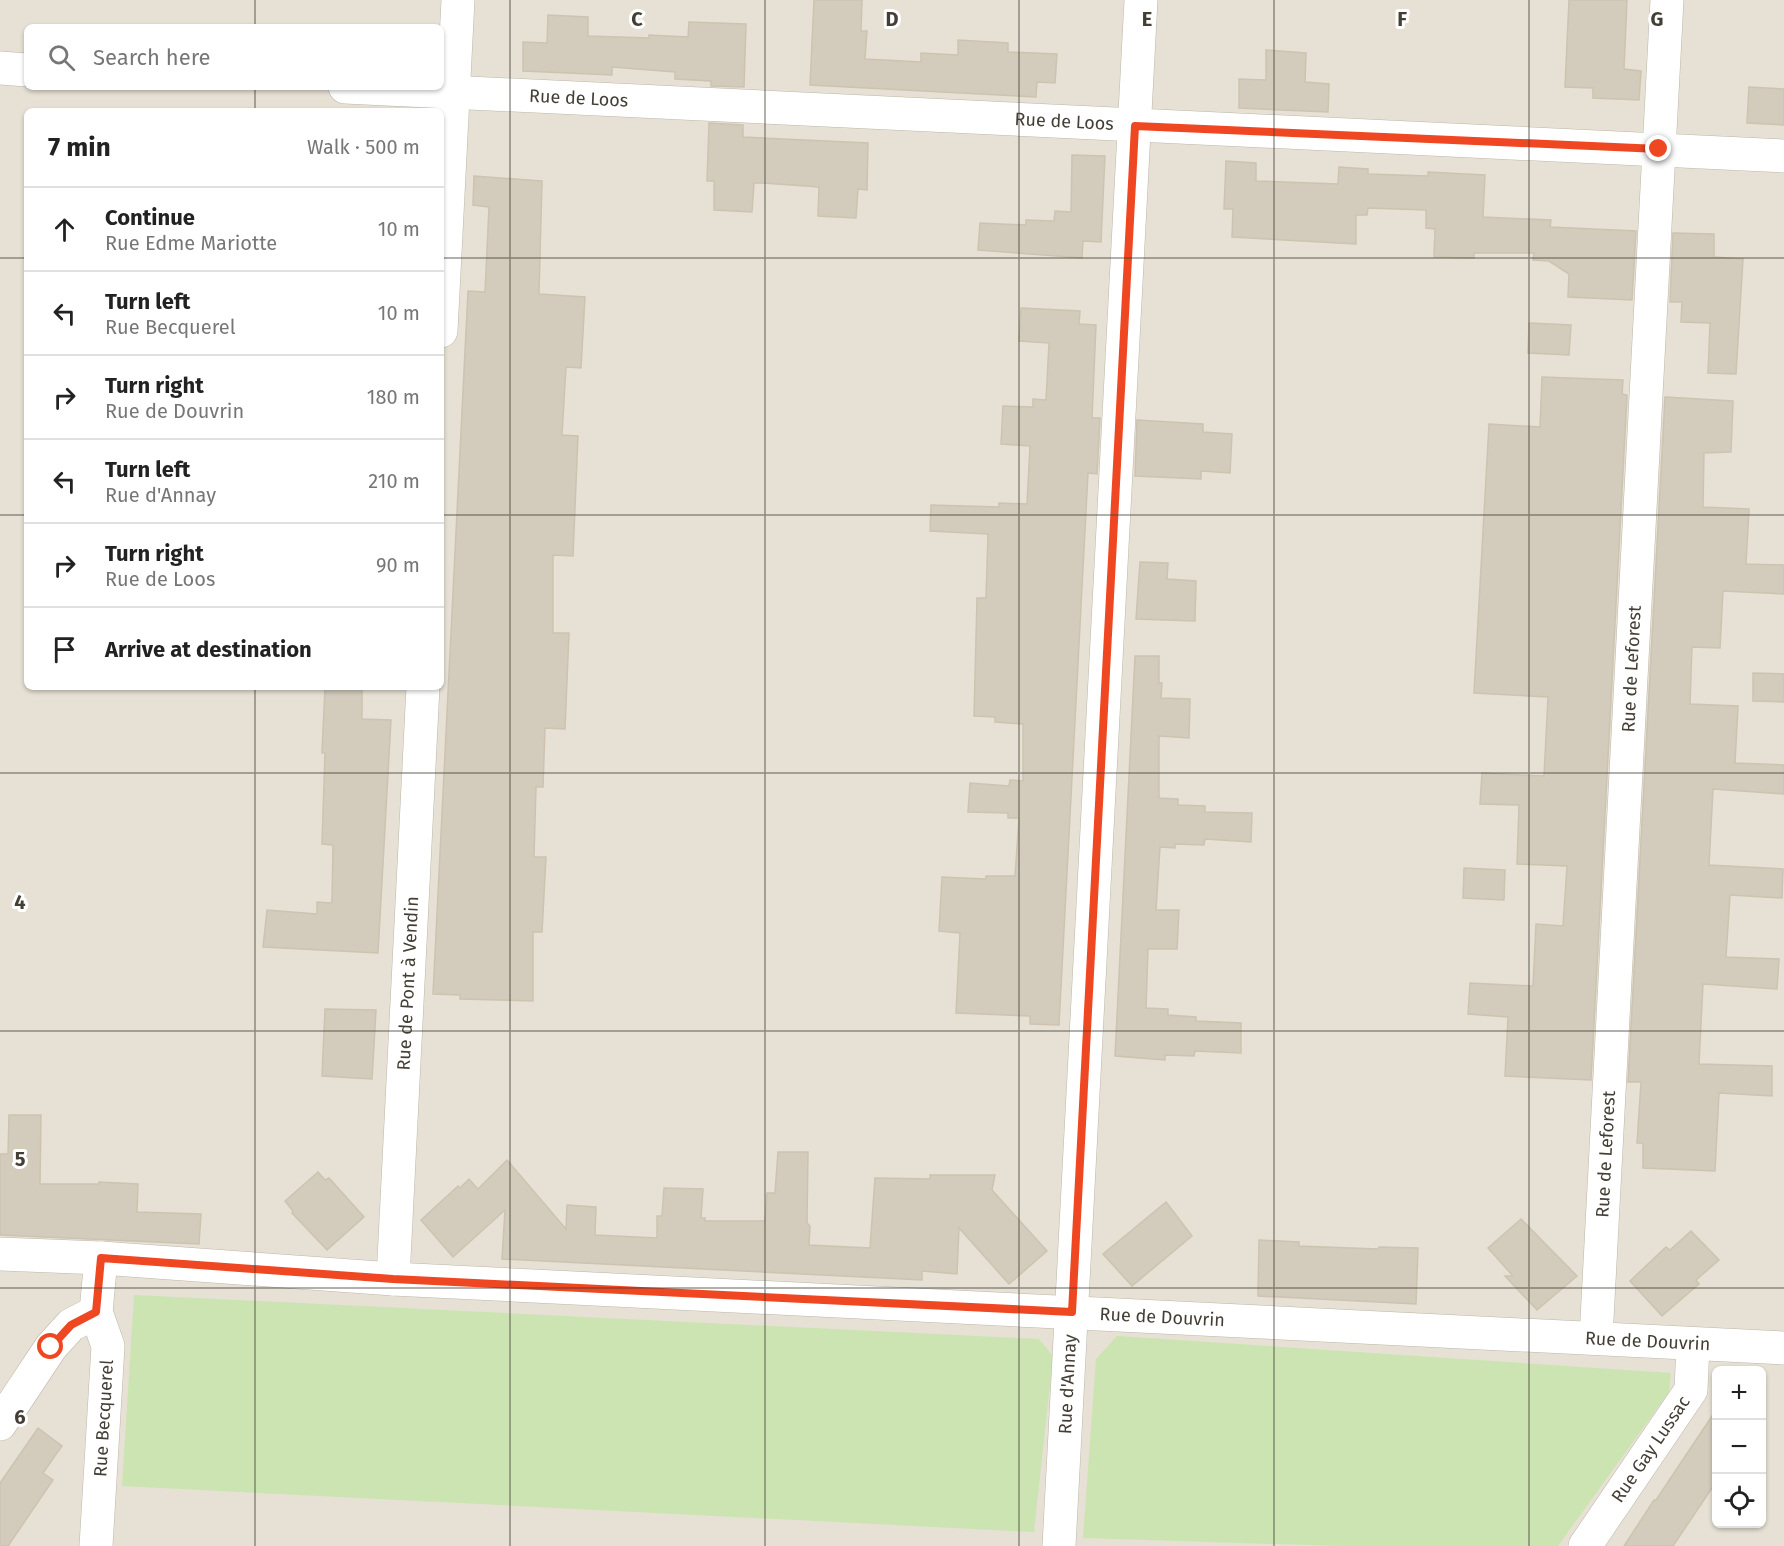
<!DOCTYPE html>
<html lang="en">
<head>
<meta charset="utf-8">
<style>
  :root { --surface:#fff; --page:#f6f6f6; --text:#222; --muted:#767676; --line:#e0e0e0 }
  body { margin:0; font-family:"Fira Sans",sans-serif; background:var(--page); color:var(--text) }
  .controls { position:absolute; right:18px; bottom:18px; display:grid; overflow:hidden; border-radius:9px; box-shadow:0 2px 4px #0004 }
  .controls button { width:54px; height:54px; display:grid; place-items:center; padding:0; border:0; border-bottom:2px solid var(--line); background:var(--surface); color:var(--text); font:30px sans-serif }
  .stop { position:absolute; width:18px; height:18px; margin:-14px; border:4px solid #ee4721; border-radius:50%; background:#fff }
  .stop.end { background:#ee4721; border-color:#fff; box-shadow:0 2px 6px #0008 }
  .list { margin:0; padding:0; list-style:none }
  h2 { display:flex; justify-content:space-between; align-items:center; height:78px; margin:0; padding:0 24px; font-size:26px }
  h2 small { font-size:20px; font-weight:400; color:var(--muted) }
  .list li { display:grid; grid-template-columns:39px 1fr auto; gap:18px; align-items:center; box-sizing:border-box; height:84px; padding:0 24px; border-top:2px solid var(--line) }
  .list b { display:block; font-size:22px; white-space:nowrap }
  .list p { margin:0; font-size:20px; white-space:nowrap; color:var(--muted) }
  .list em { font-size:20px; font-style:normal; color:var(--muted) }
  .icon { flex:none; width:33px; height:33px; fill:none; stroke:currentColor; stroke-width:2; stroke-linecap:round; stroke-linejoin:round }
  .map { position:relative; flex:none; width:1784px; height:1546px; overflow:hidden }
  .search { position:absolute; background:var(--surface); box-shadow:0 2px 4px #0004; left:24px; top:24px; width:420px; height:66px; display:flex; align-items:center; gap:15px; box-sizing:border-box; padding:0 21px; border-radius:9px; color:var(--muted); font-size:22px }
  .panel { position:absolute; background:var(--surface); box-shadow:0 2px 4px #0004; left:24px; top:108px; width:420px; height:582px; border-radius:9px }
  .map>svg:first-child { display:block }
  .residential { fill:#e6e1d4; fill-rule:evenodd }
  .green { fill:#cbe4b1 }
  .building { fill:#d3cbbc; stroke:#cdc3b0; stroke-width:1.5 }
  .lines { fill:none; stroke-linecap:round; stroke-linejoin:round }
  .street-casing { stroke:#bdb7a9; stroke-width:34 }
  .street { stroke:#fff; stroke-width:33 }
  .route { stroke:#ee4721; stroke-width:8 }
  .grid { fill:none; stroke:#443f36; stroke-width:1.5; stroke-opacity:0.55 }
  .labels { text-anchor:middle; stroke-width:6; stroke-linejoin:round; paint-order:stroke }
  .street-label { font-size:18px; fill:#443f36; stroke:#fff }
  .grid-label { font-size:20px; text-anchor:middle; font-weight:bold; fill:#443f36; stroke:#fff; stroke-width:6; stroke-linejoin:round; paint-order:stroke }
</style>
</head>
<body>
<div class="map">
<svg width="1784" height="1546" viewBox="0 0 1784 1546">
  <rect width="100%" height="100%" fill="#f2efe6"/>
  <!-- residential -->
  <path class="residential" d="M0,0H1784V1546H0ZM27,27H441V87H27ZM27,111H441V687H27ZM1716,1370H1762V1524H1716Z"/>
  <!-- green -->
  <g class="green">
    <polygon points="134,1295 1039,1339 1053,1356 1034,1532 122,1486"/>
    <polygon points="1117,1336 1671,1373 1669,1392 1558,1546 1340,1546 1083,1538 1096,1359"/>
  </g>
  <!-- building -->
  <g class="building">
    <polygon points="814,0 862,0 861,31 867,31 865,59 921,62 921,53 958,55 958,40 1008,43 1008,52 1057,54 1055,83 1037,82 1036,97 810,85"/>
    <polygon points="1569,0 1627,0 1624,69 1641,71 1639,100 1593,98 1593,88 1565,87"/>
    <polygon points="548,15 588,17 588,36 649,38 649,35 688,37 689,22 746,24 744,87 711,86 711,81 675,79 675,72 612,67 612,75 523,71 523,42 547,43"/>
    <polygon points="1266,50 1306,53 1305,82 1329,84 1328,112 1239,108 1239,79 1266,80"/>
    <polygon points="1749,87 1784,89 1784,125 1747,123"/>
    <polygon points="709,123 743,125 743,137 868,143 867,190 858,189 856,218 818,216 819,187 763,183 754,183 752,212 714,210 714,181 707,181"/>
    <polygon points="1072,155 1105,156 1101,242 1083,241 1082,258 978,250 980,223 1026,225 1026,220 1054,221 1055,211 1071,212"/>
    <polygon points="1226,161 1256,163 1256,181 1338,184 1339,167 1368,169 1368,174 1428,176 1428,172 1485,175 1483,217 1551,220 1550,227 1636,231 1632,300 1568,297 1569,274 1549,261 1533,260 1534,253 1474,253 1474,258 1434,257 1435,229 1426,228 1426,210 1368,208 1367,215 1356,215 1356,244 1232,237 1233,209 1224,209"/>
    <polygon points="474,176 542,181 539,294 585,297 581,368 566,367 562,435 578,436 573,556 553,555 553,633 569,633 565,729 545,728 543,787 536,787 534,857 546,857 542,932 533,932 533,1001 460,999 460,995 433,994 468,291 485,292 489,207 473,205"/>
    <polygon points="1673,233 1714,234 1714,257 1743,259 1736,374 1708,373 1710,323 1681,322 1682,302 1670,302"/>
    <polygon points="1021,308 1080,311 1079,324 1096,325 1092,418 1100,418 1097,474 1088,473 1059,1025 1030,1024 1030,1016 956,1013 960,933 939,931 942,877 986,879 986,876 1015,876 1019,818 1008,818 1008,813 968,812 970,783 1009,786 1010,780 1023,781 1023,724 995,722 995,717 974,716 977,598 986,598 988,534 930,531 931,505 999,507 999,503 1027,504 1030,446 1001,444 1003,406 1033,407 1033,399 1046,400 1049,343 1019,341"/>
    <polygon points="1529,323 1571,325 1569,355 1528,353"/>
    <polygon points="1542,377 1623,380 1622,394 1627,395 1591,1080 1505,1076 1508,1017 1468,1014 1470,983 1533,986 1536,924 1563,926 1567,866 1517,864 1519,805 1480,804 1482,773 1544,776 1548,697 1474,693 1489,424 1540,427"/>
    <polygon points="1665,397 1733,401 1731,452 1704,453 1703,507 1749,509 1746,564 1784,565 1784,594 1723,591 1720,648 1692,647 1690,704 1738,706 1735,763 1784,765 1784,794 1713,789 1709,865 1783,869 1782,898 1730,895 1726,957 1779,959 1777,989 1703,984 1699,1064 1772,1066 1772,1096 1719,1093 1715,1171 1643,1168 1643,1143 1637,1143 1641,1082 1628,1082"/>
    <polygon points="1137,420 1203,424 1203,432 1232,434 1230,473 1201,471 1201,479 1135,476"/>
    <polygon points="1140,562 1168,563 1167,579 1196,581 1195,621 1136,619"/>
    <polygon points="1135,656 1159,656 1159,683 1162,683 1161,698 1190,699 1189,738 1159,736 1159,798 1178,799 1178,805 1205,806 1205,812 1252,813 1251,842 1205,839 1204,845 1175,844 1175,848 1160,847 1156,910 1179,910 1177,949 1148,949 1146,1008 1168,1009 1168,1015 1196,1017 1196,1021 1241,1023 1241,1053 1195,1051 1194,1056 1165,1055 1165,1060 1115,1056"/>
    <polygon points="1753,673 1784,674 1784,702 1753,701"/>
    <polygon points="325,687 362,687 362,719 391,720 378,953 263,947 267,910 317,914 317,902 331,903 332,901 333,845 322,844 325,753 322,753"/>
    <polygon points="1464,868 1505,870 1504,900 1463,898"/>
    <polygon points="325,1009 376,1010 372,1079 322,1076"/>
    <polygon points="9,1115 41,1115 40,1184 99,1184 99,1182 138,1184 137,1212 201,1214 199,1244 0,1235 0,1154 8,1154"/>
    <polygon points="778,1152 808,1152 807,1223 810,1226 809,1245 870,1248 875,1178 930,1179 930,1175 995,1175 992,1190 1047,1251 1009,1284 959,1228 957,1274 922,1271 922,1280 703,1269 502,1259 505,1210 453,1257 421,1220 458,1186 460,1188 469,1179 478,1189 507,1160 566,1229 567,1205 596,1207 595,1235 657,1238 657,1216 662,1216 664,1188 703,1189 701,1218 705,1218 705,1221 765,1221 767,1193 775,1193"/>
    <polygon points="318,1172 325,1180 329,1178 364,1217 327,1250 292,1213 293,1211 285,1201"/>
    <polygon points="1166,1202 1192,1236 1132,1286 1103,1254"/>
    <polygon points="1521,1219 1577,1276 1537,1310 1505,1276 1513,1276 1488,1248"/>
    <polygon points="1691,1231 1719,1260 1696,1280 1699,1284 1662,1316 1630,1281 1666,1247 1670,1250"/>
    <polygon points="1259,1240 1299,1242 1299,1246 1378,1249 1379,1247 1418,1248 1416,1304 1258,1296"/>
    <polygon points="1716,1410 1716,1482 1673,1546 1624,1546 1654,1500 1656,1500"/>
    <polygon points="38,1428 62,1446 43,1473 53,1480 8,1546 0,1546 0,1483"/>
  </g>
  <g class="lines">
    <defs>
      <g id="street">
        <polyline points="0,68 27,70"/>
        <path id="s1" d="M345,87L1784,156"/>
        <polyline points="441,331 458,0"/>
        <path id="s2" d="M0,1254L101,1258L393,1279L1784,1348"/>
        <path id="s3" d="M393,1279L423,687"/>
        <path id="s4" d="M1596,1338L1667,0"/>
        <polyline points="0,1424 51,1347 71,1325 96,1312"/>
        <path id="s5" d="M96,1546L108,1346L96,1312L101,1258"/>
        <path id="s6" d="M1059,1546L1141,0"/>
        <path id="s7" d="M1585,1546L1691,1390L1693,1344"/>
      </g>
    </defs>
    <!-- street casing -->
    <use href="#street" class="street-casing"/>
    <!-- street -->
    <use href="#street" class="street"/>
  </g>
  <g class="lines">
    <!-- route -->
    <polyline class="route" points="51,1347 71,1325 96,1312 101,1258 393,1279 1072,1312 1135,126 1659,149"/>
  </g>
  <!-- grid -->
  <path class="grid" d="M255,0V27M510,0V1546M765,0V1546M1019,0V1546M1274,0V1546M1529,0V1546M255,87V111M0,258H27M441,258H1784M0,515H27M441,515H1784M255,687V1546M0,773H1784M0,1031H1784M0,1288H1784"/>
  <g class="labels">
    <!-- street labels -->
    <g class="street-label">
      <text dy="6" stroke="none"><textPath href="#s1" startOffset="234">Rue de Loos</textPath></text>
      <text dy="6" stroke="none"><textPath href="#s1" startOffset="720">Rue de Loos</textPath></text>
      <text dy="6" stroke="none"><textPath href="#s4" startOffset="670">Rue de Leforest</textPath></text>
      <text dy="6" stroke="none"><textPath href="#s3" startOffset="296">Rue de Pont à Vendin</textPath></text>
      <text dy="6" stroke="none"><textPath href="#s4" startOffset="184">Rue de Leforest</textPath></text>
      <text dy="6" stroke="none"><textPath href="#s2" startOffset="1164">Rue de Douvrin</textPath></text>
      <text dy="6" stroke="none"><textPath href="#s2" startOffset="1650">Rue de Douvrin</textPath></text>
      <text dy="6" stroke="none"><textPath href="#s6" startOffset="162">Rue d'Annay</textPath></text>
      <text dy="6" stroke="none"><textPath href="#s5" startOffset="128">Rue Becquerel</textPath></text>
      <text dy="6" stroke="none"><textPath href="#s7" startOffset="117">Rue Gay Lussac</textPath></text>
    </g>
  </g>
  <g class="grid-label">
    <text x="637" y="26">C</text>
    <text x="892" y="26">D</text>
    <text x="1147" y="26">E</text>
    <text x="1402" y="26">F</text>
    <text x="1657" y="26">G</text>
    <text x="20" y="909">4</text>
    <text x="20" y="1166">5</text>
    <text x="20" y="1424">6</text>
  </g>
</svg>
<div class="controls">
<button>+</button>
<button>−</button>
<button><svg class="icon" aria-label="locate" viewBox="0 0 24 24"><circle cx="12" cy="12" r="6"/><path d="M12 2v4M12 18v4M2 12h4M18 12h4"/></svg></button>
</div>
<div class="stop" style="left:51px;top:1347px"></div>
<div class="stop end" style="left:1659px;top:149px"></div>
<div class="search"><svg class="icon" aria-label="search" viewBox="0 0 24 24"><circle cx="10" cy="10" r="6"/><path d="M15 15l6 6"/></svg>Search here</div>
<section class="panel">
<h2>7 min<small>Walk · 500 m</small></h2>
<ul class="list">
<li><svg class="icon" aria-label="ahead" viewBox="0 0 24 24"><path d="M12 20V5M6 11l6-6 6 6"/></svg><div><b>Continue</b><p>Rue Edme Mariotte</p></div><em>10 m</em></li>
<li><svg class="icon" aria-label="left" viewBox="0 0 24 24"><path d="M17 20v-9H6M10 6l-5 5 5 5"/></svg><div><b>Turn left</b><p>Rue Becquerel</p></div><em>10 m</em></li>
<li><svg class="icon" aria-label="right" viewBox="0 0 24 24"><path d="M7 20v-9h11M14 6l5 5-5 5"/></svg><div><b>Turn right</b><p>Rue de Douvrin</p></div><em>180 m</em></li>
<li><svg class="icon" aria-label="left" viewBox="0 0 24 24"><path d="M17 20v-9H6M10 6l-5 5 5 5"/></svg><div><b>Turn left</b><p>Rue d'Annay</p></div><em>210 m</em></li>
<li><svg class="icon" aria-label="right" viewBox="0 0 24 24"><path d="M7 20v-9h11M14 6l5 5-5 5"/></svg><div><b>Turn right</b><p>Rue de Loos</p></div><em>90 m</em></li>
<li><svg class="icon" aria-label="arrive" viewBox="0 0 24 24"><path d="M6 21V4h12l-3 4 3 4H6"/></svg><div><b>Arrive at destination</b></div></li>
</ul>
</section>
</div>
</body>
</html>
